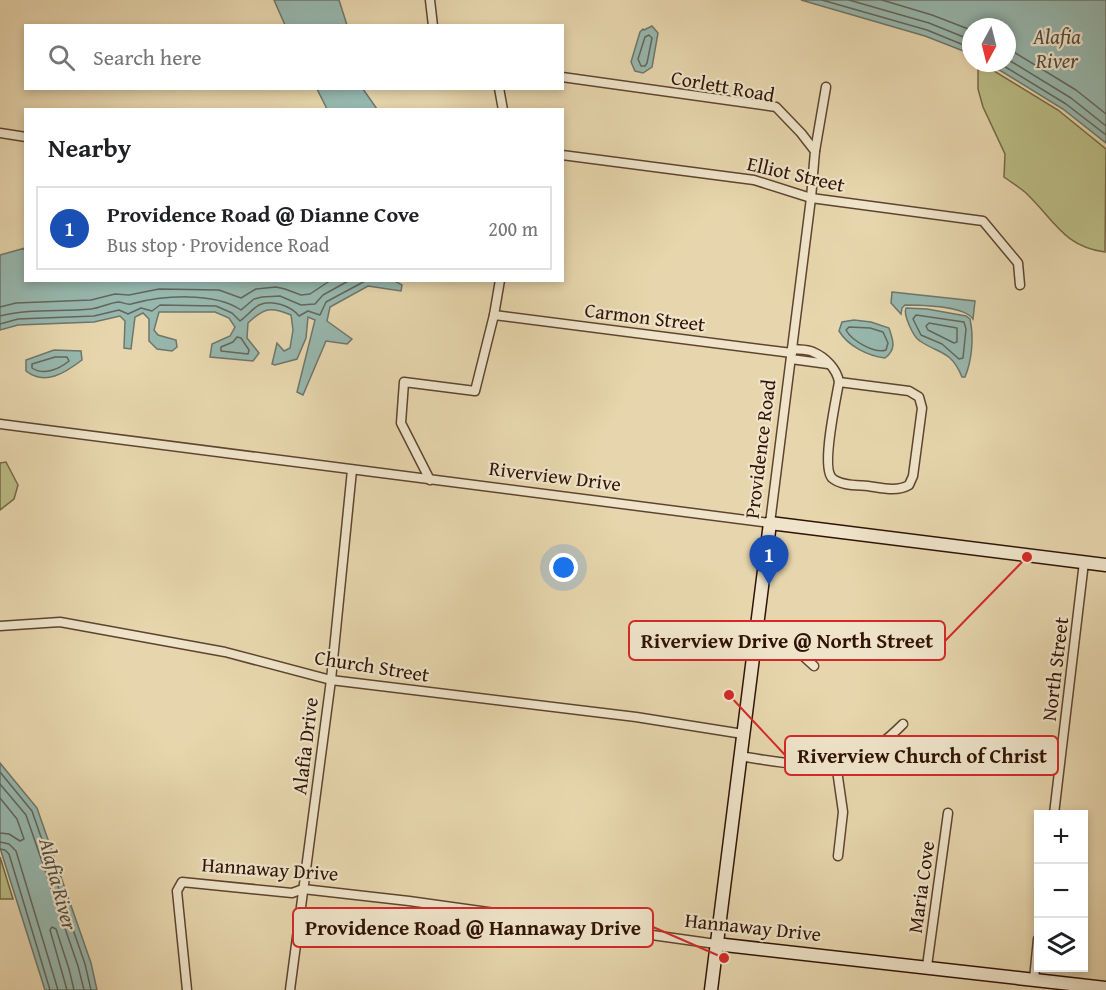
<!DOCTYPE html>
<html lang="en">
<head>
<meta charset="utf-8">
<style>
  :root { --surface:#fff; --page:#f2f2f2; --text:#202124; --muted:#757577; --line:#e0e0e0; --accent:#8f2418 }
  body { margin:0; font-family:"Gentium Book Plus",serif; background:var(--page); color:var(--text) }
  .controls { position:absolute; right:18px; bottom:18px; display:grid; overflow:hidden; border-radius:0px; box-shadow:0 3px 9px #0003 }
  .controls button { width:54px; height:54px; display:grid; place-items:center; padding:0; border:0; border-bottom:2px solid var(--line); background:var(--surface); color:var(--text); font:30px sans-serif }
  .compass { position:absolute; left:962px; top:18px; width:54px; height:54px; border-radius:50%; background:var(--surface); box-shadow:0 3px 9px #0003; rotate:187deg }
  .you { position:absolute; left:564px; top:568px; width:21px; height:21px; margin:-15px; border:4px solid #fff; border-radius:50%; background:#1a73e8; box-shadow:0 0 0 9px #1a73e833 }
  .badge { display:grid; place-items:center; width:39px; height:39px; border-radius:50%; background:var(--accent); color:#fff; font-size:20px; font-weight:700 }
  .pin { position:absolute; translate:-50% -50px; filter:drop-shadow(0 2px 3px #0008) }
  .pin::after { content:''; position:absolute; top:32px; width:21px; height:18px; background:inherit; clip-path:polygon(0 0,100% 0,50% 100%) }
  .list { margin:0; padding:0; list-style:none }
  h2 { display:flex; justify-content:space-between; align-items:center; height:78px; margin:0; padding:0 24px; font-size:26px }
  h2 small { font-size:20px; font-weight:400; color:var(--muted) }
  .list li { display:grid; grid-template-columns:39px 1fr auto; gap:18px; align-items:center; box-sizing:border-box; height:84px; margin:0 12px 12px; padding:0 12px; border:2px solid var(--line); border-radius:0px }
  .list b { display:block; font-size:22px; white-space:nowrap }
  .list p { margin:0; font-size:20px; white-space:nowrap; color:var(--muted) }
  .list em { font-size:20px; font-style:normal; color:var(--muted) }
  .icon { flex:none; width:33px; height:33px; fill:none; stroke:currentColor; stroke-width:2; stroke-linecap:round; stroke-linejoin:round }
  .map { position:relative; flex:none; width:1106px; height:990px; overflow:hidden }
  .search { position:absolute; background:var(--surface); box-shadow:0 3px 9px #0003; left:24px; top:24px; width:540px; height:66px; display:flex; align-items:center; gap:15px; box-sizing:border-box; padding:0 21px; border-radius:0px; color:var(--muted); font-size:22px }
  .panel { position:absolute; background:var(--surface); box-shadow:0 3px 9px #0003; left:24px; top:108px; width:540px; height:174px; border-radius:0px }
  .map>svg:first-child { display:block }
  .green { fill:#babd86; stroke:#756846; stroke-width:1.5 }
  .water { fill:#97b8af; stroke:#6e766c; stroke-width:1.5 }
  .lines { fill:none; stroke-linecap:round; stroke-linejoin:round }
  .shore { stroke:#64665b; stroke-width:1.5 }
  .street-casing { stroke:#5e4430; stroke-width:11 }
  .secondary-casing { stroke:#301307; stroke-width:15 }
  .street { stroke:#efe4ca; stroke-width:8 }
  .secondary { stroke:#efe4ca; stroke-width:12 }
  .labels { text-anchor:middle; stroke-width:4.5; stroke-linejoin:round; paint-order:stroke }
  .street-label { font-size:20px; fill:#301307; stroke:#efe4ca }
  .water-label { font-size:21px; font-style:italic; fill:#544d42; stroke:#efe4ca }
  .leader { fill:none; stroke:#d62828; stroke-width:2 }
  .callout-dot { fill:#d62828; stroke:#efe4ca; stroke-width:2 }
  .callout { fill:#efe4ca; stroke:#d62828; stroke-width:2 }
  .callout-label { font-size:21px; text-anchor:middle; font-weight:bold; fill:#301307 }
</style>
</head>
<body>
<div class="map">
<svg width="1106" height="990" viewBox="0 0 1106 990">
  <rect width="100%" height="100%" fill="#e7d6ad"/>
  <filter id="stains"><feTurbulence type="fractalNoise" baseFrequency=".00333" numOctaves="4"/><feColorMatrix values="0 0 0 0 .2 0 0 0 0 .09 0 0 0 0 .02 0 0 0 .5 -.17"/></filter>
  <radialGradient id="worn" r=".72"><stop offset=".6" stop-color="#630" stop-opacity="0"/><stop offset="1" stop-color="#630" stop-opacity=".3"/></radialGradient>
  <!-- green -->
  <g class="green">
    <path d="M978,63H981L1058,110L1106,149L1105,252C1064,247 1054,220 1027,194C1021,188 1012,183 1004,177L1005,154L983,107L978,89Z"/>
    <polygon points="6,462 18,485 14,499 0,510 0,463"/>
    <polygon points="0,857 13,899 0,899"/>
  </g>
  <!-- water -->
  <g class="water">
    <polygon points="274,0 339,0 347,25 285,25"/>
    <polygon points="801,0 1106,0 1106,143 1063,109 988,63 1007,63 1007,27 971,27 971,54 925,36"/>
    <polygon points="652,26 658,33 652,67 643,73 635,71 631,62 640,32 643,29 644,30"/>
    <polygon points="317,89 363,89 377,109 327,109"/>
    <path d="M25,248L26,280H393L402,285L401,291L368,286L330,307L327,321L352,339L347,344L326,341L303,395L297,392L315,320L308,317L306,338L297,359L275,365L272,364L277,343L284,351L290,348L293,330L291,315C270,306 264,308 248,323L247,338L259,353L253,361L210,357L212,344L230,336L235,327L229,318L215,312H159L154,330L158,335L176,340L177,347L172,351L157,349L149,341V319L143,313L135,317L131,349L124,348L125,321L120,316L94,322L18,325L0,330V255Z"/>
    <path d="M892,292L975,301L973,319C964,306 921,305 905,305L902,308L901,314L891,303Z"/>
    <path d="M906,308L927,309L966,316L970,319C974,337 972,360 965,377H962C951,350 939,354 920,341C913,337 903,314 906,308Z"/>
    <path d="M854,320L871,322L889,328C893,340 897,349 885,358C868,356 848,346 839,331L842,322Z"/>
    <path d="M54,350L81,351L82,360C65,373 45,386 26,371V360Z"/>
    <polygon points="0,763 37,808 91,963 97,990 45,990 0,848"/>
  </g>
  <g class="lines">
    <!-- shore -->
    <g class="shore">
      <polyline points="822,0 927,30 971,48"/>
      <polyline points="849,0 929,23 971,40"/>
      <polyline points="882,0 932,15 971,30"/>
      <polygon points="649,35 652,38 647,63 645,66 641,66 638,59 645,37"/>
      <polyline points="1007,48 1076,90 1106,114"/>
      <polyline points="1007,59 1071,98 1106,126"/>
      <polyline points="999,63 1066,104 1106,135"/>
      <polyline points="0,307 16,303 91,300 115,294 129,295 159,289 219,290 241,298 256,289 276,287 285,289 301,295 310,294 331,280"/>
      <polygon points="916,315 964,322 966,329 963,358 959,359 942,344 921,335 913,319"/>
      <path d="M0,316C30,308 61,312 91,309C100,308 109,303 118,302C123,302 126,305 131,304C160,296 214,291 241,310L254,299L262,297L280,296L301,305L315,304L323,295L350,280"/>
      <polygon points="929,323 957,328 957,342 954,343 928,330 926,326"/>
      <path d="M0,324L18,319L94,316L119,310L128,314L141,308L152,311L160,305L216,306L232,313L240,321C246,317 252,309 259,305C272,299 291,306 299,316L308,311L320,315L326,302L367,280"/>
      <path d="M849,327L870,328L883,332L888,343L886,350C875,354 852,341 846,330Z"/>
      <polygon points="237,337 241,338 249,350 248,354 221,351 221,347 233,342"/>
      <path d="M55,357H67L69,361C59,369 44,376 32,368V364Z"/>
      <polyline points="0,772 32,811 85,964 91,990"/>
      <polyline points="0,784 26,815 78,966 84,990"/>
      <polyline points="0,798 17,819 24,839 20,841 9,834 0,833"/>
      <polyline points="0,842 9,844 16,851 58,990"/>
      <polyline points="0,849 5,850 9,854 50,990"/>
      <polyline points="67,990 50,930 52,927 56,929 69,969 74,990"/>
    </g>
    <defs>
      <g id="street">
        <polyline points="430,0 433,26"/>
        <polyline points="499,88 503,110"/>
        <polyline points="0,133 26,137"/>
        <polyline points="815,151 826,87"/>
        <polyline points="562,155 754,180 811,198 983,221 1018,263 1020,285"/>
        <polyline points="494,315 792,353"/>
        <path d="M792,349C798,350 807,349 813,352C825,357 837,369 839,382C836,400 821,467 832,478C841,486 858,485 868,486C882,488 897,492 909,485L913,476L922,408L919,397L909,391L839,382"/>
        <polyline points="791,359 828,364"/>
        <polyline points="0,424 770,523 811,198 815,151 801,133 776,107 562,77"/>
        <polyline points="430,480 401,423 404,382 475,391 494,315 500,280"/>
        <polyline points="0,626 60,622 225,652 331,680 636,717 743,734"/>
        <polyline points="754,649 802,655 814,666"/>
        <path d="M740,756C776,762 821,771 857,758C874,751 890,737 903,724"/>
        <polyline points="836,763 843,812 838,856"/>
        <polyline points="1054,814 1084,562"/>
        <polyline points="927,966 948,813"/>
        <polyline points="1034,979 1038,939"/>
        <polyline points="187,990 177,891 182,882 292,893 303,889 409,901 716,944"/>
        <polyline points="290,990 331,680 352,470"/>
      </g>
      <g id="secondary">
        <polyline points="716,944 1106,988"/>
        <polyline points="711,990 770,523 1106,565"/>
      </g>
    </defs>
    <!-- street casing -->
    <use href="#street" class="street-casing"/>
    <!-- secondary casing -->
    <use href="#secondary" class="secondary-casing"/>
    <!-- street -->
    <use href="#street" class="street"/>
    <!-- secondary -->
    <use href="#secondary" class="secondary"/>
  </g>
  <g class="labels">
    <!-- street labels -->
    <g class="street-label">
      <text transform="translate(723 86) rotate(10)" y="7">Corlett Road</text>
      <text transform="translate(796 174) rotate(13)" y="7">Elliot Street</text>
      <text transform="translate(645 317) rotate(7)" y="7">Carmon Street</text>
      <text transform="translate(760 449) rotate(-83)" y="7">Providence Road</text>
      <text transform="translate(555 476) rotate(7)" y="7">Riverview Drive</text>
      <text transform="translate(372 666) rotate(9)" y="7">Church Street</text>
      <text transform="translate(1055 669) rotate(-83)" y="7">North Street</text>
      <text transform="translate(305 746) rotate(-83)" y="7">Alafia Drive</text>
      <text transform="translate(270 869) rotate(4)" y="7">Hannaway Drive</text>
      <text transform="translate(921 887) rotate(-82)" y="7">Maria Cove</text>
      <text transform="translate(753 927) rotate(6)" y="7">Hannaway Drive</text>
    </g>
    <!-- water labels -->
    <g class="water-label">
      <text x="1057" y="44">Alafia<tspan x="1057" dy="24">River</tspan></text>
      <text transform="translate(58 884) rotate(75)" y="7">Alafia River</text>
    </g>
  </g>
  <!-- callouts -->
  <path class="leader" d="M1027 557L945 641M729 695L785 755M724 958L653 927"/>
  <g class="callout-dot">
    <circle cx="1027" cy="557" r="6"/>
    <circle cx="729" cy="695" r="6"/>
    <circle cx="724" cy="958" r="6"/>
  </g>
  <g class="callout">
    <rect x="629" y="621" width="316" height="39" rx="6"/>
    <rect x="785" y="736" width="273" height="39" rx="6"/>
    <rect x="293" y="908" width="360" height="39" rx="6"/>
  </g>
  <g class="callout-label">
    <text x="787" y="648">Riverview Drive @ North Street</text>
    <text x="922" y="763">Riverview Church of Christ</text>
    <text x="473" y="935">Providence Road @ Hannaway Drive</text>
  </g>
  <rect width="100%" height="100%" filter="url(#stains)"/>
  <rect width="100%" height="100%" fill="url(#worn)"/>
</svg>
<div class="controls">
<button>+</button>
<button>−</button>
<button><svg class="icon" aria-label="layers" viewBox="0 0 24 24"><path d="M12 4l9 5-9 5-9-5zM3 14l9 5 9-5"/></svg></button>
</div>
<svg class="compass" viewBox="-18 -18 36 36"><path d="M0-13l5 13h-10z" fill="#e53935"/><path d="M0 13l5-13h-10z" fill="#757577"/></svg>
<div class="you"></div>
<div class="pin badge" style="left:769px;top:585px;background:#1a4fb4">1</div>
<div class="search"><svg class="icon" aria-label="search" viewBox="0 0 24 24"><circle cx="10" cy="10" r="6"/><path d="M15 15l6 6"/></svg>Search here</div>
<section class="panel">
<h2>Nearby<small></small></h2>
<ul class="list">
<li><span class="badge" style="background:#1a4fb4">1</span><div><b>Providence Road @ Dianne Cove</b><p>Bus stop · Providence Road</p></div><em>200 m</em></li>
</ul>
</section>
</div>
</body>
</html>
